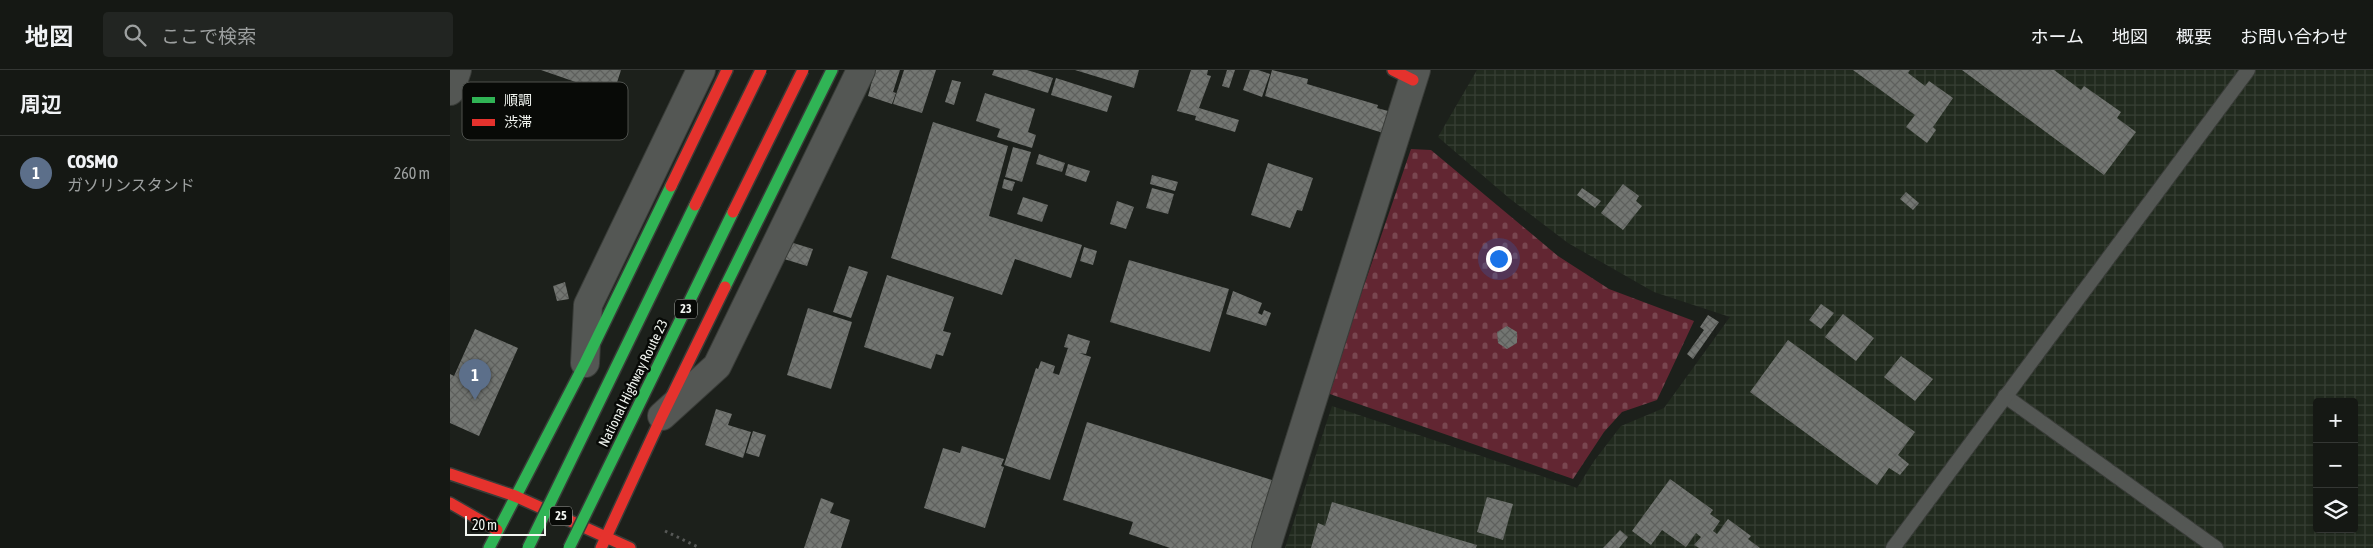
<!DOCTYPE html>
<html lang="ja">
<head>
<meta charset="utf-8">
<style>
  :root { --surface:#151814; --page:#222522; --text:#f1f3f6; --muted:#9da0a0; --line:#343734; --accent:#db2777 }
  body { margin:0; font-family:"Asap Condensed","Noto Sans JP",sans-serif; background:var(--page); color:var(--text) }
  .controls { position:absolute; right:15px; bottom:15px; display:grid; overflow:hidden; border-radius:5px; box-shadow:0 2px 8px #0003 }
  .controls button { width:45px; height:45px; display:grid; place-items:center; padding:0; border:0; border-bottom:1px solid var(--line); background:var(--surface); color:var(--text); font:25px sans-serif }
  .scale { position:absolute; left:15px; bottom:12px; width:81px; box-sizing:border-box; padding-left:5px; border:2px solid #f2f6f1; border-top:0; font-size:14px; line-height:18px; white-space:nowrap; color:#f2f6f1; -webkit-text-stroke:4px #080a07; paint-order:stroke }
  .you { position:absolute; left:1048px; top:188px; width:18px; height:18px; margin:-12px; border:4px solid #fff; border-radius:50%; background:#1a73e8; box-shadow:0 0 0 8px #1a73e833 }
  .badge { display:grid; place-items:center; width:32px; height:32px; border-radius:50%; background:var(--accent); color:#fff; font-size:16px; font-weight:700 }
  .pin { position:absolute; translate:-50% -41px; filter:drop-shadow(0 1px 2px #0008) }
  .pin::after { content:''; position:absolute; top:26px; width:18px; height:15px; background:inherit; clip-path:polygon(0 0,100% 0,50% 100%) }
  .list { margin:0; padding:0; list-style:none }
  h2 { display:flex; justify-content:space-between; align-items:center; height:65px; margin:0; padding:0 20px; font-size:21px }
  h2 small { font-size:16px; font-weight:400; color:var(--muted) }
  .list li { display:grid; grid-template-columns:32px 1fr auto; gap:15px; align-items:center; box-sizing:border-box; height:75px; padding:0 20px; border-top:1px solid var(--line) }
  .list b { display:block; font-size:19px; white-space:nowrap }
  .list p { margin:0; font-size:16px; white-space:nowrap; color:var(--muted) }
  .list em { font-size:16px; font-style:normal; color:var(--muted) }
  .icon { flex:none; width:28px; height:28px; fill:none; stroke:currentColor; stroke-width:2; stroke-linecap:round; stroke-linejoin:round }
  .map { position:relative; flex:none; width:1923px; height:478px; overflow:hidden }
  header { display:flex; align-items:center; gap:30px; box-sizing:border-box; height:70px; padding:0 25px; background:var(--surface); border-bottom:1px solid var(--line) }
  header strong { font-size:24px }
  nav { display:flex; gap:28px; margin-inline-start:auto; font-size:18px }
  .search { width:350px; height:45px; background:var(--page); display:flex; align-items:center; gap:12px; box-sizing:border-box; padding:0 18px; border-radius:5px; color:var(--muted); font-size:19px }
  main { display:flex }
  aside { flex:1; background:var(--surface) }
  .map>svg:first-child { display:block }
  .industrial { fill:url(#industrial-grid); fill-rule:evenodd }
  .cemetery { fill:url(#cemetery-stones) }
  .building { fill:url(#building-cross-hatch) }
  .lines { fill:none; stroke-linecap:round; stroke-linejoin:round }
  .lane-casing { stroke:#393c38; stroke-width:16 }
  .street-casing { stroke:#393c38; stroke-width:30 }
  .fast-casing { stroke:#393c38; stroke-width:14 }
  .jam-casing { stroke:#393c38; stroke-width:14 }
  .path { stroke:#565856; stroke-width:3; stroke-dasharray:2.5 4; stroke-linecap:butt }
  .lane { stroke:#545754; stroke-width:14 }
  .street { stroke:#545754; stroke-width:28 }
  .fast { stroke:#30b455; stroke-width:11 }
  .jam { stroke:#e5322d; stroke-width:11 }
  .fast-bridge-casing { stroke:#393c38; stroke-width:14; stroke-linecap:butt }
  .jam-bridge-casing { stroke:#393c38; stroke-width:14; stroke-linecap:butt }
  .fast-bridge { stroke:#30b455; stroke-width:11 }
  .jam-bridge { stroke:#e5322d; stroke-width:11 }
  .labels { text-anchor:middle; stroke-width:5; stroke-linejoin:round; paint-order:stroke }
  .shield { fill:#080a07; stroke:#acafab; stroke-width:1 }
  .shield-label { font-size:12px; font-weight:bold; fill:#f2f6f1 }
  .street-label { font-size:14px; fill:#f2f6f1; stroke:#080a07 }
  .key { fill:#080a07; stroke:#4e514d; stroke-width:1 }
  .key-label { font-size:14px; fill:#f2f6f1 }
</style>
</head>
<body>
<header>
<strong>地図</strong>
<div class="search"><svg class="icon" aria-label="search" viewBox="0 0 24 24"><circle cx="10" cy="10" r="6"/><path d="M15 15l6 6"/></svg>ここで検索</div>
<nav><a>ホーム</a><a>地図</a><a>概要</a><a>お問い合わせ</a></nav>
</header>
<main>
<aside>
<h2>周辺<small></small></h2>
<ul class="list">
<li><span class="badge" style="background:#5c6f8a">1</span><div><b>COSMO</b><p>ガソリンスタンド</p></div><em>260 m</em></li>
</ul>
</aside>
<div class="map">
<svg width="1923" height="478" viewBox="0 0 1923 478">
  <defs>
    <pattern id="industrial-grid" width="8" height="8" patternUnits="userSpaceOnUse" patternTransform="scale(1.25)"><rect width="8" height="8" fill="#212a1e"/><path d="M0 4h8M4 0v8" fill="none" stroke="#373f34"/></pattern>
    <pattern id="cemetery-stones" width="16" height="16" patternUnits="userSpaceOnUse" patternTransform="scale(1.25)"><rect width="16" height="16" fill="#622632"/><path d="M2 7V4a2 2 0 0 1 4 0v3zM10 15v-3a2 2 0 0 1 4 0v3z" fill="#794650"/></pattern>
    <pattern id="building-cross-hatch" width="8" height="8" patternUnits="userSpaceOnUse" patternTransform="scale(1.25)"><rect width="8" height="8" fill="#737672"/><path d="M0 0l8 8M0 8l8-8" fill="none" stroke="#5e605d"/></pattern>
  </defs>
  <rect width="100%" height="100%" fill="#1c201b"/>
  <!-- industrial -->
  <path class="industrial" d="M1027,0H1923V478H835L882,336L1127,418L1144,391L1171,356L1214,338L1280,247L1204,222L1118,173L1059,128L988,67ZM1867,332H1904V459H1867Z"/>
  <!-- cemetery -->
  <polygon class="cemetery" points="961,79 981,80 1108,186 1159,219 1244,251 1207,330 1172,342 1154,362 1123,409 877,323"/>
  <!-- building -->
  <g class="building">
    <polygon points="91,0 171,0 163,25"/>
    <polygon points="425,0 450,0 443,22 446,23 442,34 418,26"/>
    <polygon points="454,0 486,0 472,43 443,34"/>
    <polygon points="544,0 577,0 603,8 598,23 542,5"/>
    <polygon points="625,0 689,0 684,18"/>
    <polygon points="741,0 758,0 757,5 761,6 749,38 789,50 785,62 745,50 746,46 727,41"/>
    <polygon points="777,0 785,0 779,18 772,16"/>
    <polygon points="800,0 808,0 820,4 812,27 793,20"/>
    <polygon points="822,0 858,9 857,14 928,35 927,38 938,41 933,63 815,26"/>
    <polygon points="1403,0 1460,0 1458,3 1475,16 1479,11 1503,28 1483,57 1486,60 1477,73 1456,57 1465,45"/>
    <polygon points="1512,0 1604,0 1631,20 1634,16 1671,42 1667,48 1686,62 1654,105"/>
    <polygon points="606,8 662,26 657,42 601,25"/>
    <polygon points="502,10 511,12 504,35 495,32"/>
    <polygon points="535,23 585,39 578,62 586,65 582,78 547,67 550,59 526,51"/>
    <polygon points="483,52 558,76 539,146 632,175 621,208 565,189 552,225 441,188"/>
    <polygon points="563,77 581,82 572,112 555,107"/>
    <polygon points="589,84 615,93 612,102 586,94"/>
    <polygon points="818,93 863,108 852,141 847,140 840,158 801,145"/>
    <polygon points="618,94 640,101 636,112 615,105"/>
    <polygon points="702,105 728,112 725,121 700,114"/>
    <polygon points="554,109 565,112 562,121 552,118"/>
    <polygon points="1173,114 1189,126 1186,131 1192,136 1173,160 1151,143"/>
    <polygon points="702,118 724,124 718,144 696,138"/>
    <polygon points="1132,118 1151,131 1145,138 1127,125"/>
    <polygon points="1456,122 1469,133 1463,140 1450,129"/>
    <polygon points="573,127 598,135 592,152 567,144"/>
    <polygon points="667,131 684,137 676,159 660,154"/>
    <polygon points="340,172 363,179 357,196 334,189"/>
    <polygon points="634,177 647,181 643,195 630,191"/>
    <polygon points="679,190 779,219 760,282 660,252"/>
    <polygon points="399,196 418,202 401,248 383,242"/>
    <polygon points="437,205 504,227 493,261 501,263 493,286 486,284 481,299 414,277"/>
    <polygon points="115,212 119,229 107,231 103,216"/>
    <polygon points="783,221 812,233 808,243 812,245 814,240 821,243 816,256 776,244"/>
    <polygon points="1371,234 1384,243 1371,259 1359,250"/>
    <polygon points="358,238 402,252 381,319 337,305"/>
    <polygon points="1393,244 1424,268 1406,291 1375,267"/>
    <polygon points="1258,245 1269,252 1243,289 1237,284 1254,260 1250,257"/>
    <polygon points="1057,256 1067,262 1067,273 1057,279 1048,273 1047,262"/>
    <polygon points="25,259 68,278 29,366 0,353 0,304 4,306"/>
    <polygon points="618,264 640,271 636,284 629,283 641,287 600,410 554,395 586,298 588,299 591,291 605,296 603,303 609,305 618,278 614,277"/>
    <polygon points="1338,270 1465,362 1448,385 1459,394 1450,405 1439,398 1427,415 1300,322"/>
    <polygon points="1451,286 1483,309 1465,331 1434,307"/>
    <polygon points="266,339 282,344 278,355 301,362 293,388 255,375"/>
    <polygon points="637,352 828,412 807,478 720,478 679,464 683,452 613,430"/>
    <polygon points="303,361 316,365 309,387 296,383"/>
    <polygon points="512,376 554,389 551,396 554,397 535,458 474,438 493,378 510,383"/>
    <polygon points="1220,409 1263,440 1260,444 1270,451 1263,461 1267,464 1278,449 1301,466 1298,469 1310,478 1249,478 1244,475 1251,467 1246,463 1236,477 1212,460 1201,475 1182,461"/>
    <polygon points="1037,427 1063,434 1053,470 1027,462"/>
    <polygon points="371,428 384,433 380,443 400,450 391,478 354,478"/>
    <polygon points="882,432 1027,475 1026,478 861,478 868,453 875,456"/>
    <polygon points="1170,460 1178,467 1169,478 1153,478"/>
  </g>
  <g class="lines">
    <defs>
      <g id="lane">
        <polyline points="1555,326 1766,478"/>
        <polyline points="1443,478 1798,0"/>
      </g>
      <g id="street">
        <polyline points="0,21 7,0"/>
        <polyline points="135,293 138,235 251,0"/>
        <polyline points="212,346 267,296 411,0"/>
        <polyline points="816,478 966,0"/>
      </g>
      <g id="fast">
        <polyline points="275,217 382,0"/>
        <polyline points="39,478 135,293 221,116"/>
      </g>
      <g id="jam">
        <polyline points="943,0 963,10"/>
        <polyline points="221,116 277,0"/>
        <polyline points="0,404 65,426"/>
        <polyline points="65,426 180,478"/>
        <polyline points="0,433 47,460"/>
        <polyline points="151,478 212,346 275,217"/>
      </g>
    </defs>
    <!-- lane casing -->
    <use href="#lane" class="lane-casing"/>
    <!-- street casing -->
    <use href="#street" class="street-casing"/>
    <!-- fast casing -->
    <use href="#fast" class="fast-casing"/>
    <!-- jam casing -->
    <use href="#jam" class="jam-casing"/>
    <!-- path -->
    <polyline class="path" points="215,461 250,478"/>
    <!-- lane -->
    <use href="#lane" class="lane"/>
    <!-- street -->
    <use href="#street" class="street"/>
    <!-- fast -->
    <use href="#fast" class="fast"/>
    <!-- jam -->
    <use href="#jam" class="jam"/>
    <defs>
      <g id="fast-bridge">
        <polyline points="78,478 245,135"/>
        <polyline points="119,478 283,142"/>
      </g>
      <g id="jam-bridge">
        <polyline points="245,135 311,0"/>
        <polyline points="283,142 353,0"/>
      </g>
    </defs>
    <!-- fast-bridge casing -->
    <use href="#fast-bridge" class="fast-bridge-casing"/>
    <!-- jam-bridge casing -->
    <use href="#jam-bridge" class="jam-bridge-casing"/>
    <!-- fast-bridge -->
    <use href="#fast-bridge" class="fast-bridge"/>
    <!-- jam-bridge -->
    <use href="#jam-bridge" class="jam-bridge"/>
  </g>
  <g class="labels">
    <!-- shield labels -->
    <g class="shield">
      <rect x="225" y="229.5" width="22" height="19" rx="4"/>
      <rect x="100" y="436.5" width="22" height="19" rx="4"/>
    </g>
    <g class="shield-label">
      <text x="236" y="243">23</text>
      <text x="111" y="450">25</text>
    </g>
    <!-- street labels -->
    <g class="street-label">
      <text transform="translate(183 313) rotate(-64)" y="5">National Highway Route 23</text>
    </g>
  </g>
  <!-- legend -->
  <rect x="12" y="12" width="166" height="58" rx="8" class="key"/>
  <rect x="22" y="27" width="23" height="6" fill="#30b455"/>
  <rect x="22" y="49" width="23" height="7" fill="#e5322d"/>
  <g class="key-label">
    <text x="54" y="35">順調</text>
    <text x="54" y="57">渋滞</text>
  </g>
</svg>
<div class="controls">
<button>+</button>
<button>−</button>
<button><svg class="icon" aria-label="layers" viewBox="0 0 24 24"><path d="M12 4l9 5-9 5-9-5zM3 14l9 5 9-5"/></svg></button>
</div>
<div class="scale">20 m</div>
<div class="you"></div>
<div class="pin badge" style="left:25px;top:330px;background:#5c6f8a">1</div>
</div>
</main>
</body>
</html>
